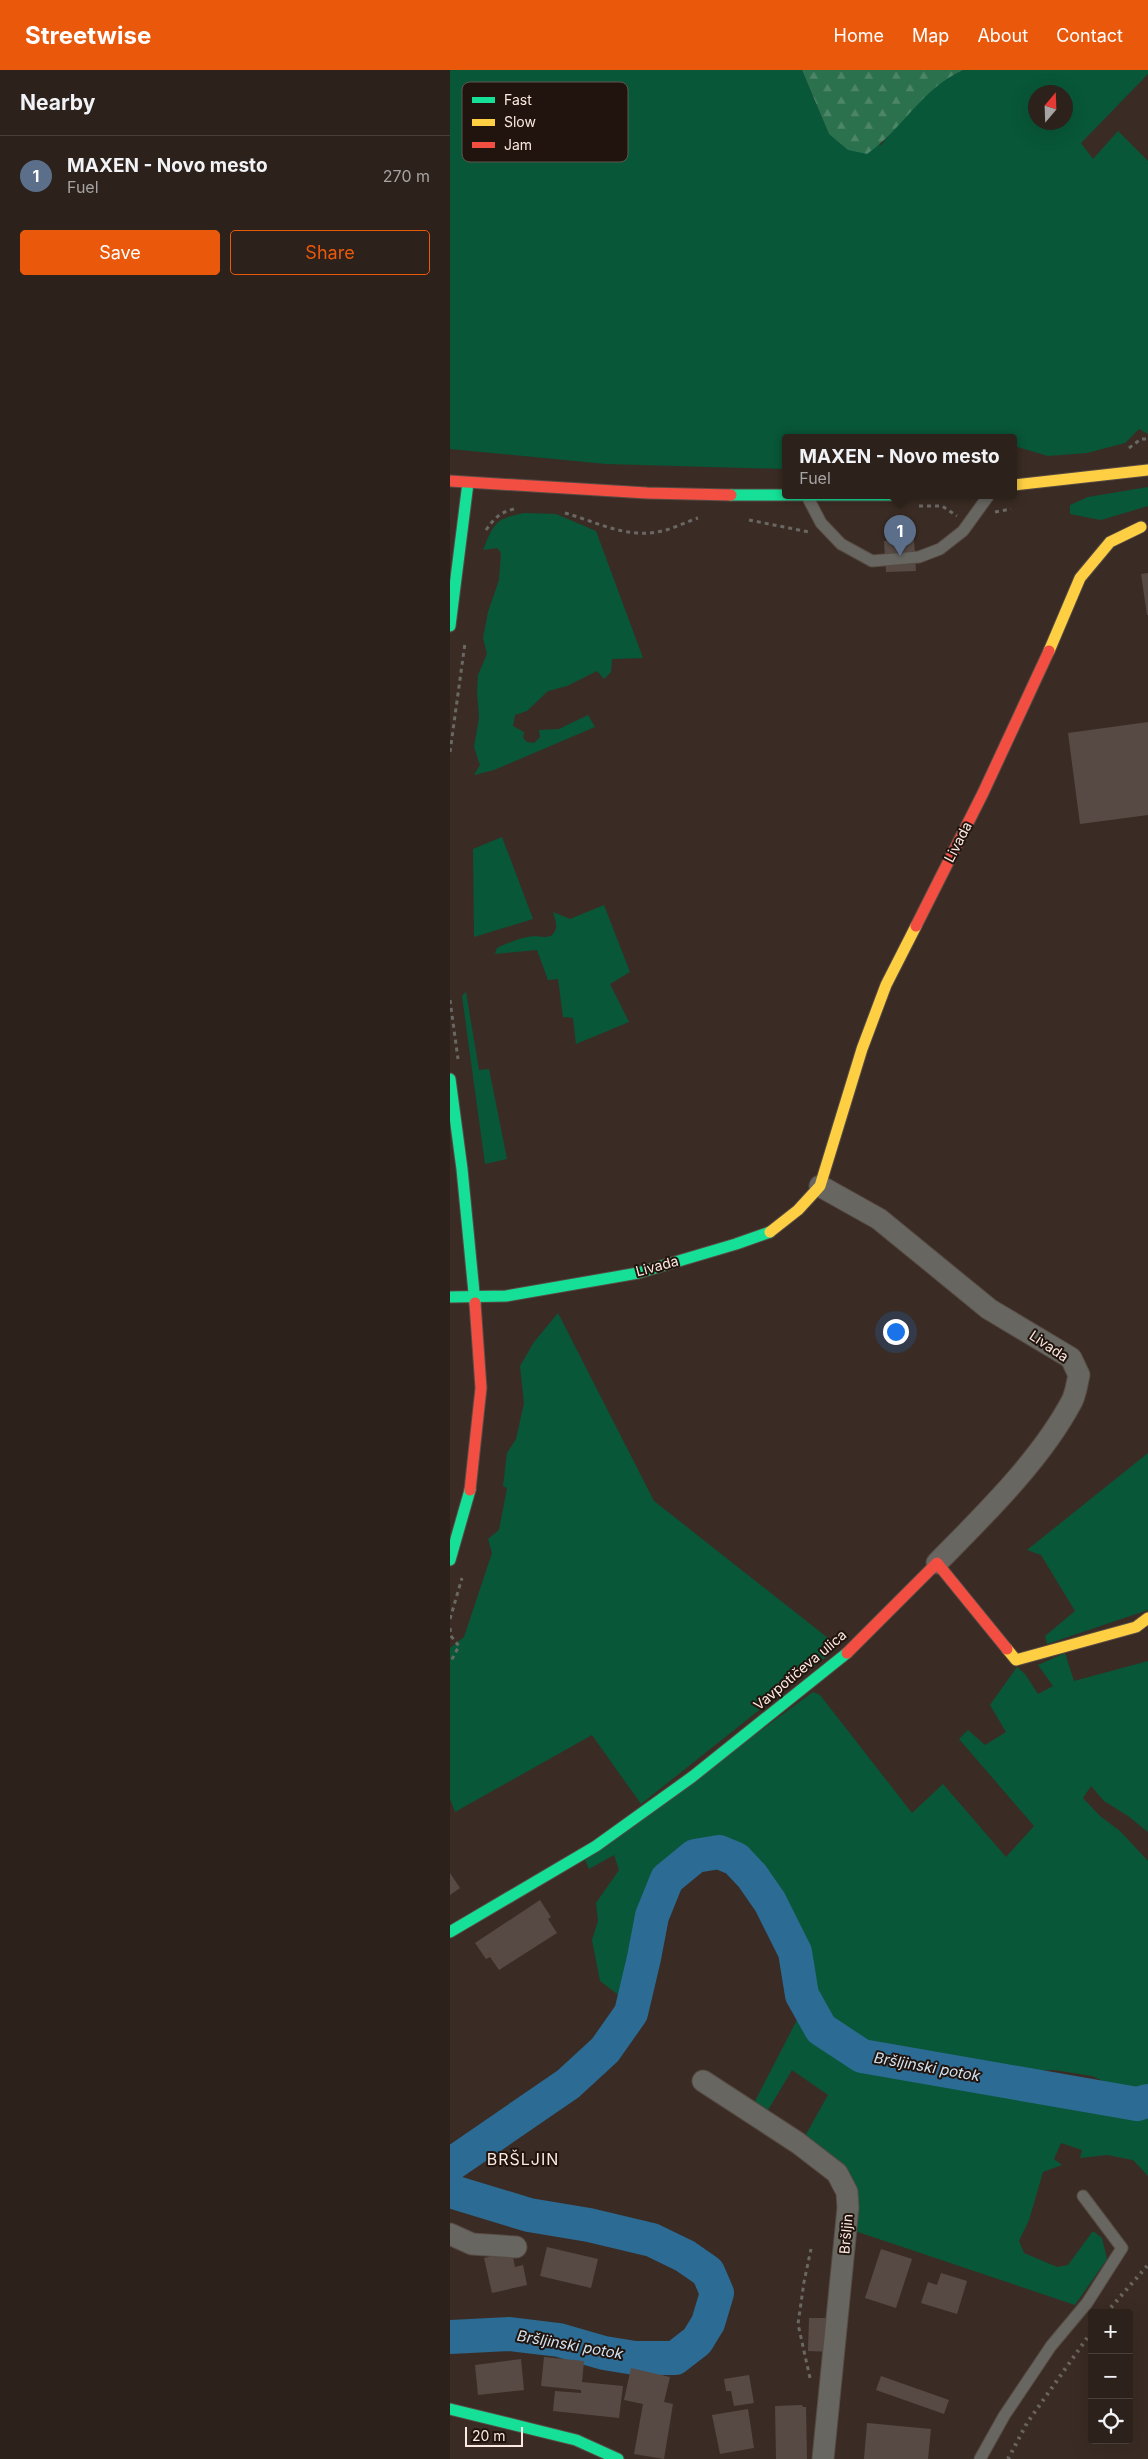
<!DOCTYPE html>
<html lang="en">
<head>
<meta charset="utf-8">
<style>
  :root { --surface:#2c211b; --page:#342924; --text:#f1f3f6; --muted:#a6a3a3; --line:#483e3a; --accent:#ea580c }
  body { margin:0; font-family:Inter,sans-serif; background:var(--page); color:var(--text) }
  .controls { position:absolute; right:15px; bottom:15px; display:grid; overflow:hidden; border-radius:5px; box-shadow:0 5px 20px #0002 }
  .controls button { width:45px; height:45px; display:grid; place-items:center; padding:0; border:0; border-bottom:1px solid var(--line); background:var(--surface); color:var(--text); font:25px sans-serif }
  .compass { position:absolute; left:578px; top:15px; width:45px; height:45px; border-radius:50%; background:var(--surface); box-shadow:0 5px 20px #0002; rotate:19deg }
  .scale { position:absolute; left:15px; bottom:12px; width:58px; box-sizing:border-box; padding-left:5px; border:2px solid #fce9e0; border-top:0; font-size:14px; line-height:18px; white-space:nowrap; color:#fce9e0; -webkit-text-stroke:4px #21140e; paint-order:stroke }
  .you { position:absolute; left:445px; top:1261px; width:18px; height:18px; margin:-12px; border:4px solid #fff; border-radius:50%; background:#1a73e8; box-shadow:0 0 0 8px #1a73e833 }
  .badge { display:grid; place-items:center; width:32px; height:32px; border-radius:50%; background:var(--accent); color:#fff; font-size:16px; font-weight:700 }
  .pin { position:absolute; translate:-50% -41px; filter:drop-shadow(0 1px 2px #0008) }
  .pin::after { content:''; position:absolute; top:26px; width:18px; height:15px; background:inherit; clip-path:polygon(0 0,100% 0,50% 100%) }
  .popup { position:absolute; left:332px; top:364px; width:235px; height:65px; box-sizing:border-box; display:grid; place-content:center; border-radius:5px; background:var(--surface); filter:drop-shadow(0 1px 4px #0005); font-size:16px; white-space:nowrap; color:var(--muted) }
  .popup b { font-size:19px; color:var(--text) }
  .popup::after { content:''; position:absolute; left:50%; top:100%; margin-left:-10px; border:10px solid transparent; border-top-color:var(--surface) }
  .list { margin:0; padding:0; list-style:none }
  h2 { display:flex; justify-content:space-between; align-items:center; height:65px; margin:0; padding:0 20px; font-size:21px }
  h2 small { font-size:16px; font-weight:400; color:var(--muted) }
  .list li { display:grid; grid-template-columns:32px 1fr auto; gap:15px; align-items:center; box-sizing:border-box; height:80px; padding:0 20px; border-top:1px solid var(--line) }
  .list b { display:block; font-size:19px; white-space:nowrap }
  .list p { margin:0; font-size:16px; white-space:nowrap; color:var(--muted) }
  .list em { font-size:16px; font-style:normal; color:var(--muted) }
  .actions { display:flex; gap:10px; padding:15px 20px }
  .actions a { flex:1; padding:11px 0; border:1px solid var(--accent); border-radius:5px; text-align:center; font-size:18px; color:var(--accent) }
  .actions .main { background:var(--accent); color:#fff }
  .icon { flex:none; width:28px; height:28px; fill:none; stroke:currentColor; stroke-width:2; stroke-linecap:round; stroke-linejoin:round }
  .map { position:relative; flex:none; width:698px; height:2389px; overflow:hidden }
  header { display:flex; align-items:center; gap:30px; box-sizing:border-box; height:70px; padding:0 25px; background:var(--accent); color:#fff }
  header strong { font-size:24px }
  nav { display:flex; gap:28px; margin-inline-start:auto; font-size:18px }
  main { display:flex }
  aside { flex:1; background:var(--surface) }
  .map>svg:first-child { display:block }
  .green { fill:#085738; fill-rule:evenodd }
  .forest { fill:url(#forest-firs) }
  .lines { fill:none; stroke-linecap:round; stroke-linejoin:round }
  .river { stroke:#2c6b94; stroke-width:34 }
  .building { fill:#574a45 }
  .lane-casing { stroke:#574b44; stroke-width:13 }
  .street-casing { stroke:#574b44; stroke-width:23 }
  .fast-casing { stroke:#574b44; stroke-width:13 }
  .slow-casing { stroke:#574b44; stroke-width:13 }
  .jam-casing { stroke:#574b44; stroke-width:13 }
  .path { stroke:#6a6864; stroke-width:3; stroke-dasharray:4 4; stroke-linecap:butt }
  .lane { stroke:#676661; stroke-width:11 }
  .street { stroke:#676661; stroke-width:21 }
  .fast { stroke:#16e098; stroke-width:11 }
  .slow { stroke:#ffcf43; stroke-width:11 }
  .jam { stroke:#f24e42; stroke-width:11 }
  .rail { stroke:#6a6460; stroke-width:4; stroke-dasharray:2.5 5; stroke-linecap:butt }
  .labels { text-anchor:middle; stroke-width:4; stroke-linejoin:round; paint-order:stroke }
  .street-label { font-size:14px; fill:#fce9e0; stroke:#21140e }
  .water-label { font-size:15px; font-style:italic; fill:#d2e3f1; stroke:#21140e }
  .quarter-label { font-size:16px; letter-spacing:1px; fill:#fce9e0; stroke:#21140e }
  .key { fill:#21140e; stroke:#63544d; stroke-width:1 }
  .key-label { font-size:14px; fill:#fce9e0 }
</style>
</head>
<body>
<header>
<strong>Streetwise</strong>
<nav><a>Home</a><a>Map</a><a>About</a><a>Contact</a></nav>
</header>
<main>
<aside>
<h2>Nearby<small></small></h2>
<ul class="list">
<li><span class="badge" style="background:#5c6f8a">1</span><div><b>MAXEN - Novo mesto</b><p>Fuel</p></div><em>270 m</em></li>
</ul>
<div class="actions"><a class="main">Save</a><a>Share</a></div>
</aside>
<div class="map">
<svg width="698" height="2389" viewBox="0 0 698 2389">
  <defs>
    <pattern id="forest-firs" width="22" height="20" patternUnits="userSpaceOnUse" patternTransform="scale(1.25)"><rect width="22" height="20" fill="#2c714e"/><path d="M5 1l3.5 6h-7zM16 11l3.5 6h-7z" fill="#4c8567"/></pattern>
  </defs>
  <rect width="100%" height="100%" fill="#3a2c24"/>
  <!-- green -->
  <g class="green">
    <path d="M0,0H352L379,64L431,75C454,47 479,15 513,0H698V4L631,73L643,89L668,61L698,91V364L689,359L675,373L637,383L598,386L564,376V367H336V399L156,394L0,379ZM586,22H616V52H586Z"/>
    <polygon points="698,417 698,436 651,450 620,444 620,435 638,427"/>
    <path d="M74,443L106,444L146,461L193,588L162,589L161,602L154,609L147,601L117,616L98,621L77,641L65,645L63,656L74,662L73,668L77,672L84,673L90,667L89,660L109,659L138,645L145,657L44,700L24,705L30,695L24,677L29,648L27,621L28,605L37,584L33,568L38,542L49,510L51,483L47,478L33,480C44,453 45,449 74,443Z"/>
    <polygon points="52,767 83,849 24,867 23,779"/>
    <path d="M154,835L180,902L160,914L179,952L126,974L123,948L113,947L108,909L98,910L87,880L45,884L47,878C58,873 71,867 84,866C90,866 99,869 103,864C109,858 105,849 103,842L120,849Z"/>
    <polygon points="16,922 29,1000 39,999 57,1089 35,1094 12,926"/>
    <polygon points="108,1243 204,1431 383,1572 386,1579 191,1734 142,1665 5,1742 0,1729 0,1578 14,1567 42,1483 38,1469 49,1460 57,1418 53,1416 57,1383 66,1369 74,1333 70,1296 84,1272"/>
    <polygon points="698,1383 698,1540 597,1574 595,1566 625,1541 591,1485 577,1480"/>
    <polygon points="615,1583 624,1611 698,1591 698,1762 678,1746 654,1731 641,1716 633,1728 650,1746 670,1761 698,1791 698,2021 679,2023 642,2006 604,2000 553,2002 417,1977 383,1957 362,1924 361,1898 354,1879 314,1810 283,1778 256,1776 243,1781 223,1794 212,1805 202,1819 196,1841 175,1930 150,1911 142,1870 148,1851 146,1833 169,1800 164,1785 139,1799 135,1790 363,1622 370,1625 462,1743 493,1714 556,1787 584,1756 509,1669 518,1660 535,1675 556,1662 540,1635 567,1597 575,1604 588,1624 603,1616 588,1595"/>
    <path d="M350,1944L366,1962L401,1989L434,2001L475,2011L548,2020L636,2024L675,2040L698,2042V2106L683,2090L657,2085L630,2088L632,2080L611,2073L604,2089L612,2095L593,2102L579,2150L569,2171L574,2183L607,2197L618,2195L643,2161L652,2168L657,2189L625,2235L399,2159L401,2121L302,2037ZM342,2000L378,2025L355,2066L318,2040Z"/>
  </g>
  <!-- forest -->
  <path class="forest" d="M352,0H513C470,20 453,59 417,84L398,80L379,64Z"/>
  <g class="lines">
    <!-- river -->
    <g class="river">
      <polyline points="0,2095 118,2014 155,1980 181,1943 194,1888 202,1846 217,1809 245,1786 269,1782 286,1789 302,1806 320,1832 345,1882 352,1925 371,1959 412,1986 687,2034 698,2031"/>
      <polyline points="0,2121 79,2145 139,2155 202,2170 235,2186 258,2202 267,2223 258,2253 247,2271 225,2288 185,2288 154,2283 109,2270 60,2264 0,2267"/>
    </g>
  </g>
  <!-- building -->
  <g class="building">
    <polygon points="464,469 466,501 436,502 434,471"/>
    <polygon points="698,503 698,545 697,545 691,504"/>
    <polygon points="698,652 698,745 630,754 618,663"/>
    <polygon points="0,1803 10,1818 0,1825"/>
    <polygon points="90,1830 101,1847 98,1849 107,1863 49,1900 40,1887 36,1889 25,1873"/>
    <polygon points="97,2177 148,2189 141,2218 90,2206"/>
    <polygon points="431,2179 462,2189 446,2238 415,2228"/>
    <polygon points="62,2182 65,2197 73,2195 77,2215 42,2223 34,2188"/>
    <polygon points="491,2203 517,2211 507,2244 471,2233 478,2212 487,2215"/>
    <polygon points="359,2248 383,2248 383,2282 358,2281"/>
    <polygon points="94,2287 134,2291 132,2312 173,2316 169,2348 103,2341 105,2321 131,2323 131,2320 91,2316"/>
    <polygon points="71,2289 74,2320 28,2325 25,2295"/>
    <polygon points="181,2298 220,2307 214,2332 223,2334 214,2389 184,2384 193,2334 174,2330"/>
    <polygon points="299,2305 304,2333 284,2336 281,2321 276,2321 274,2309"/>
    <polygon points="431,2306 499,2330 494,2344 426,2320"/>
    <polygon points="352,2335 353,2337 356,2337 357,2389 326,2389 325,2336"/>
    <polygon points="298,2339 304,2378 270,2384 262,2345"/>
    <polygon points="417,2353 481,2359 478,2389 414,2389"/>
  </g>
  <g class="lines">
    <defs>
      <g id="lane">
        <polyline points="358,428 371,453 391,474 422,491 469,487 490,479 513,461 539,425"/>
        <polyline points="530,2389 554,2346 601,2276 637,2233 672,2178 633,2126"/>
      </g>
      <g id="street">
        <path d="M370,1116L429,1149L539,1239L621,1288L629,1305C627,1313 626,1323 622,1331C591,1390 533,1446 487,1493"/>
        <polyline points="253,2011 348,2073 387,2103 397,2122 398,2138 373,2389"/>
        <polyline points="0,2164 22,2174 66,2177"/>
      </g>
      <g id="fast">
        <polyline points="281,425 449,425"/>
        <polyline points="0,556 18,413"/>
        <polyline points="0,1009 12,1099 25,1233"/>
        <polyline points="0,1227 56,1226 188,1203 286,1174 320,1162"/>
        <polyline points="0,1490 20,1420"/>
        <polyline points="0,1862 146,1776 242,1707 397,1583"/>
        <polyline points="0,2339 126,2370 168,2389"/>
      </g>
      <g id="slow">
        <polyline points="564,415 698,400"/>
        <polyline points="599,581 630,508 660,472 691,457"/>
        <polyline points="320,1162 348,1140 370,1116 412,979 436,915 466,856"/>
        <polyline points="557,1579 566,1590 686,1557 698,1548"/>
      </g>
      <g id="jam">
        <polyline points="0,411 197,423 281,425"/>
        <polyline points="466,856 533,723 599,581"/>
        <polyline points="20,1420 31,1318 25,1233"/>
        <polyline points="397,1583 487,1493 557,1579"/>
      </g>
    </defs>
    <!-- lane casing -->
    <use href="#lane" class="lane-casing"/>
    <!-- street casing -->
    <use href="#street" class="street-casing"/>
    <!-- fast casing -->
    <use href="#fast" class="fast-casing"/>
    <!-- slow casing -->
    <use href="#slow" class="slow-casing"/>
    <!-- jam casing -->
    <use href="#jam" class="jam-casing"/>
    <!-- path -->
    <g class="path">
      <polyline points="679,378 691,369 698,369"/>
      <polyline points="469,436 492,436 507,446"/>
      <polyline points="545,442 561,439"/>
      <path d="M115,443C144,451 175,468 207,462C221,460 235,452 248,448"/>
      <polyline points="299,450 359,462"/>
      <path d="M36,460C44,448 51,442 64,439"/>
      <polyline points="0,682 15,573"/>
      <polyline points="0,930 8,989"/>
      <polyline points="0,1549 12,1508"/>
      <polyline points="0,1558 1,1566 9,1576 0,1593"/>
      <polyline points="360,2308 348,2254 354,2212 361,2179"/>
    </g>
    <!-- lane -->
    <use href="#lane" class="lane"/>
    <!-- street -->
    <use href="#street" class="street"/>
    <!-- fast -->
    <use href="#fast" class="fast"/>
    <!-- slow -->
    <use href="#slow" class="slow"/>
    <!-- jam -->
    <use href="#jam" class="jam"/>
    <!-- rail -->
    <g class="rail">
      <polyline points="656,2243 698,2195"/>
      <polyline points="558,2389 577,2353 642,2261"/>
    </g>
  </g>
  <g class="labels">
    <!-- street labels -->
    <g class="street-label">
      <text transform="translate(508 772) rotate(-63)" y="5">Livada</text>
      <text transform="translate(207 1196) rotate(-15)" y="5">Livada</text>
      <text transform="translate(599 1276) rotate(34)" y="5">Livada</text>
      <text transform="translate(350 1600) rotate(-40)" y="5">Vavpotičeva ulica</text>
      <text transform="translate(396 2164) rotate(-85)" y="5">Bršljin</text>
    </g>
    <!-- water labels -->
    <g class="water-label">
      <text transform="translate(477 1997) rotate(10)" y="5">Bršljinski potok</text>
      <text transform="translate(120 2275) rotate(10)" y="5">Bršljinski potok</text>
    </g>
    <!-- quarter labels -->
    <g class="quarter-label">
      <text x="73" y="2095">BRŠLJIN</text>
    </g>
  </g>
  <!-- legend -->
  <rect x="12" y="12" width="166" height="80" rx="8" class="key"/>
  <rect x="22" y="27" width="23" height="6" fill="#16e098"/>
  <rect x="22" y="49" width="23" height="7" fill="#ffcf43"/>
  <rect x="22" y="72" width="23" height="6" fill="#f24e42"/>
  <g class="key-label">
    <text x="54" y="35">Fast</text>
    <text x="54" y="57">Slow</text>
    <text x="54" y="80">Jam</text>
  </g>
</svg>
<div class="controls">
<button>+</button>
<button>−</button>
<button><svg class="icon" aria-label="locate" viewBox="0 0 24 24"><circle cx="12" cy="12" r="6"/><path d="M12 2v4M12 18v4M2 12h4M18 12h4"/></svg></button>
</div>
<svg class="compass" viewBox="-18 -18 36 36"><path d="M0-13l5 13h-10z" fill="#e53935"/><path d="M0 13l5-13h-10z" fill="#a6a3a3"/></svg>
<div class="scale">20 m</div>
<div class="you"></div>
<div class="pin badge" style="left:450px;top:486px;background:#5c6f8a">1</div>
<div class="popup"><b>MAXEN - Novo mesto</b>Fuel</div>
</div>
</main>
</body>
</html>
